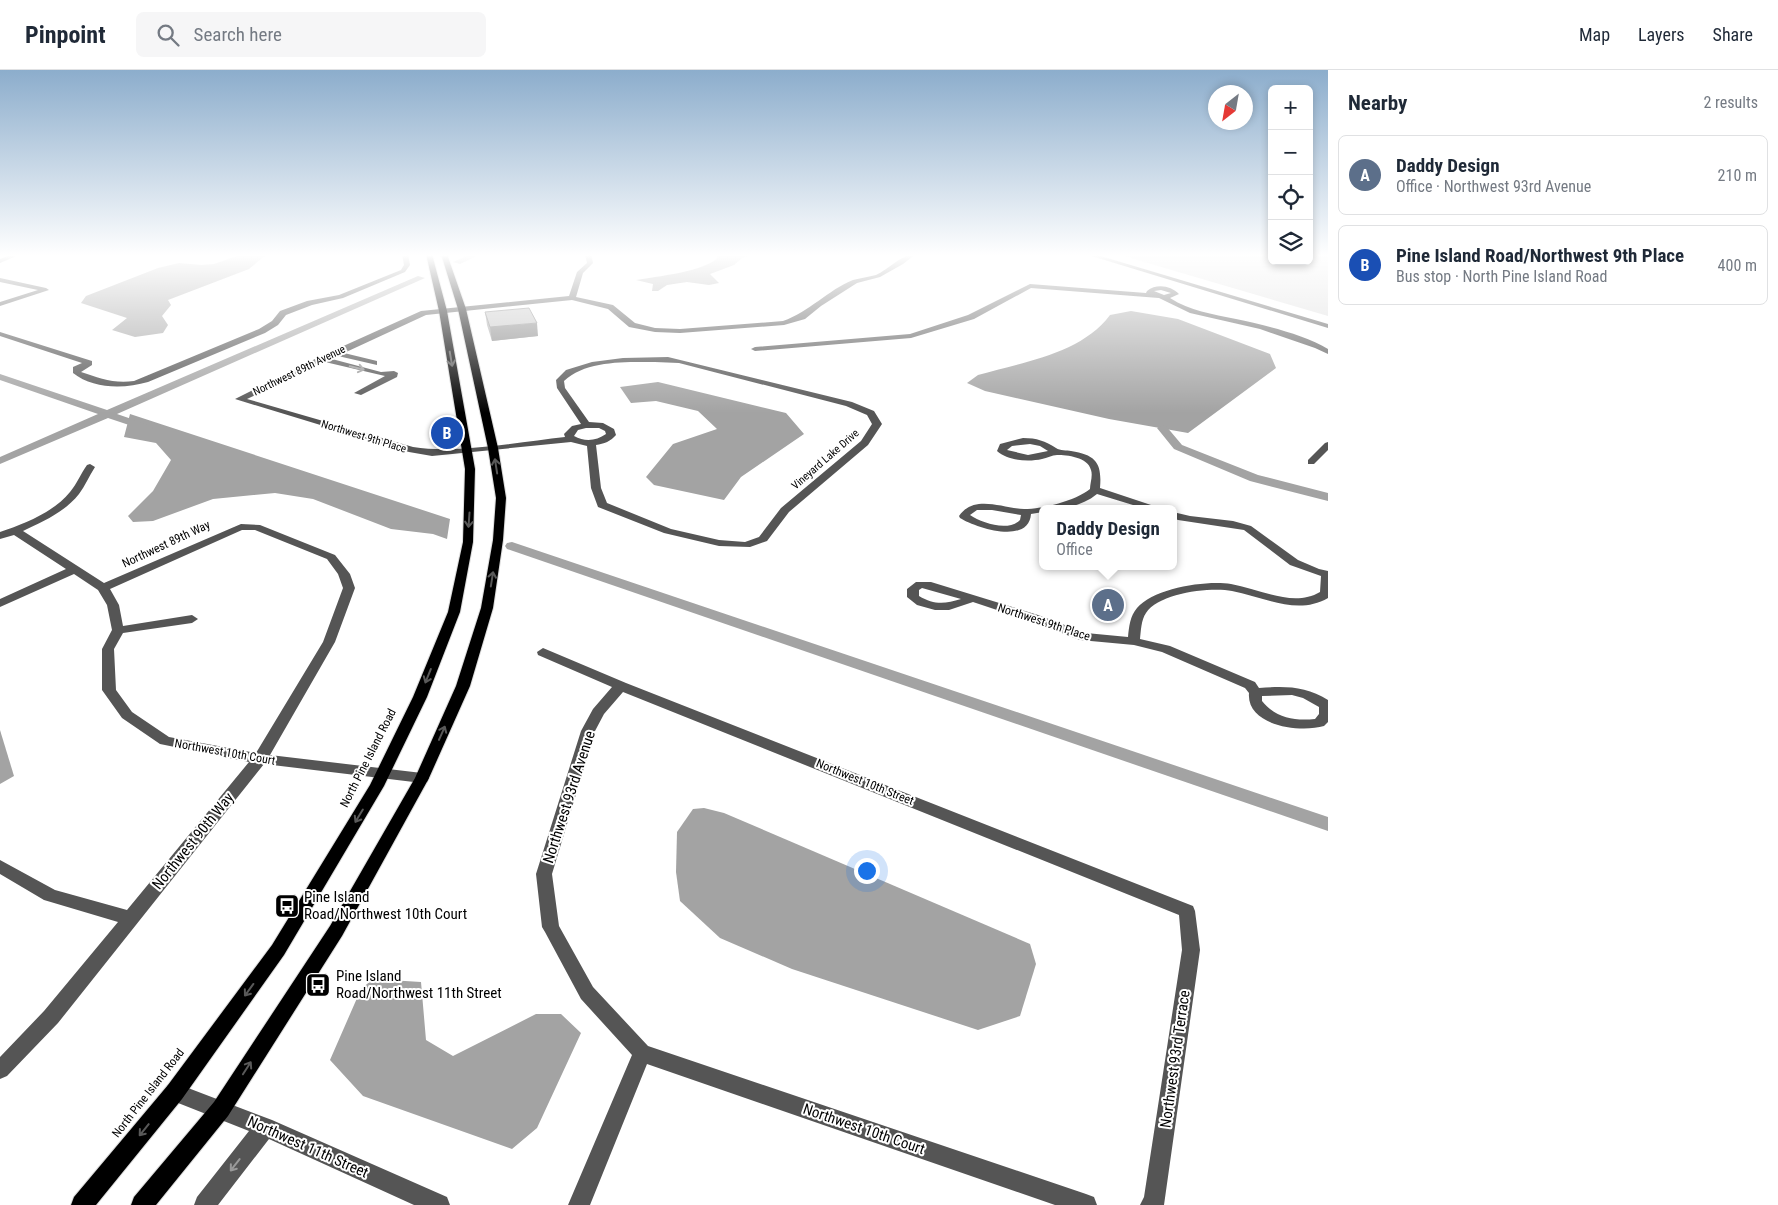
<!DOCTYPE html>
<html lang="en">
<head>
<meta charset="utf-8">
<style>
  :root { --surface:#fff; --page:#f6f6f7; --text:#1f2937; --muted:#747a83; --line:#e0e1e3; --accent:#000 }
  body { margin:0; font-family:"Roboto Condensed",sans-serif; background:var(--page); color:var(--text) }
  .controls { position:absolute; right:15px; top:15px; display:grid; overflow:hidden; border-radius:8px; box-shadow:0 2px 8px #0003 }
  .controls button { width:45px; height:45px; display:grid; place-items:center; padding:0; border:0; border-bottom:1px solid var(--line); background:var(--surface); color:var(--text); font:25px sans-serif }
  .compass { position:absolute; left:1208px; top:15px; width:45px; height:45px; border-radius:50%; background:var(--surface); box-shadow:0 2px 8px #0003; rotate:211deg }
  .you { position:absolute; left:866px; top:800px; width:18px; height:18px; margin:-12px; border:4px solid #fff; border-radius:50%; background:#1a73e8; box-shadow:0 0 0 8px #1a73e833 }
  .badge { display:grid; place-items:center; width:32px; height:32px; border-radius:50%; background:var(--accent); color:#fff; font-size:16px; font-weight:700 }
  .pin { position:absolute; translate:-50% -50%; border:2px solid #fff; box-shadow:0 1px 5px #0006 }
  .popup { position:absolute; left:1039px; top:435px; width:138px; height:65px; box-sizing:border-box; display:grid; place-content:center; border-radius:8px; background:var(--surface); filter:drop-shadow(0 1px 4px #0005); font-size:16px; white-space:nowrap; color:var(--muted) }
  .popup b { font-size:19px; color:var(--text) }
  .popup::after { content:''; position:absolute; left:50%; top:100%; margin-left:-10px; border:10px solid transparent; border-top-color:var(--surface) }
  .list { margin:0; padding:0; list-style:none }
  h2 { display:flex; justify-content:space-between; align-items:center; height:65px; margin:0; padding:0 20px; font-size:21px }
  h2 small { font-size:16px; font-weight:400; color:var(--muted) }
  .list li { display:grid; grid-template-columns:32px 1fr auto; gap:15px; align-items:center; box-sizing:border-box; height:80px; margin:0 10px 10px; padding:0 10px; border:1px solid var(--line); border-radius:8px }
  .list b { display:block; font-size:19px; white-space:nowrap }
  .list p { margin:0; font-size:16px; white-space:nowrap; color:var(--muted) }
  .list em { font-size:16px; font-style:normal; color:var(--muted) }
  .icon { flex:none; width:28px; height:28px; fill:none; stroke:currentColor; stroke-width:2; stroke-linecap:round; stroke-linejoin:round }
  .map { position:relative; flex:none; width:1328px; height:1135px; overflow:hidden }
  header { display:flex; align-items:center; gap:30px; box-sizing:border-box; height:70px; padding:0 25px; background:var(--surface); border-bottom:1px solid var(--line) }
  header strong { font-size:24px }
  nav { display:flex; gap:28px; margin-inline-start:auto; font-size:18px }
  .search { width:350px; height:45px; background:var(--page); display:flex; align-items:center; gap:12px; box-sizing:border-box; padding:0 18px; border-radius:8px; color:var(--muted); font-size:19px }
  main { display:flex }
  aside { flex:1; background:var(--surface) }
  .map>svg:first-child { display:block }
  .green { fill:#dcdcdc }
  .water { fill:#a3a3a3 }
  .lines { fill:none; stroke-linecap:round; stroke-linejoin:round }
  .canal { fill:#a3a3a3; fill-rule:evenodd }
  .major-casing { stroke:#dbdbdb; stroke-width:2 }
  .minor { fill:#555; fill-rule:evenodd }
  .major { fill:#000; fill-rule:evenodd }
  .wall { fill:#a9a9a9 }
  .shaded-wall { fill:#898989 }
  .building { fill:#c4c4c4; stroke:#898989 }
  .oneway { stroke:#595959 }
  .oneway2 { stroke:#999 }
  .labels { text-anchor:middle; stroke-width:4; stroke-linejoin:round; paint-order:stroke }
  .far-street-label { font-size:11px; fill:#000; stroke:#fff }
  .street-label { font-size:12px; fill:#000; stroke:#fff }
  .near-street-label { font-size:15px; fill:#000; stroke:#fff }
  .near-poi-label { font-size:15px; fill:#000; stroke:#fff; text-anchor:start }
</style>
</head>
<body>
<header>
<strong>Pinpoint</strong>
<div class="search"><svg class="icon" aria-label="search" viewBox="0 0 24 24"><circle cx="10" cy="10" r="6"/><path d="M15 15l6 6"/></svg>Search here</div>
<nav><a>Map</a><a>Layers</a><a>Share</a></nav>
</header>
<main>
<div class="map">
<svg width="1328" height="1135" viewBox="0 0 1328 1135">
  <rect width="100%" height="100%" fill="#fff"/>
  <!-- green -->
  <polygon class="green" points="1117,184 1272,184 1272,191 1309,191 1309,184 1328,184 1328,246"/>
  <!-- water -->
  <g class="water">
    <polygon points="243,184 267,184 249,199 168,230 171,235 162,246 168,255 163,263 135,267 112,260 127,248 81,233 86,226 158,198 179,193 201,195 214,194"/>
    <path d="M713,184H752L742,188L734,195L710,204L719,213L709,215L687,212L667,215L658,221H652L653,214L636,210C654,207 708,201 718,187Z"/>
    <path d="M1131,241L1178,249L1270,284L1276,298L1188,363L1109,349L985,321L967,313L978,305C1023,292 1081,284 1110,245Z"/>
    <polygon points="658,312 786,343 804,364 741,407 724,430 654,415 646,407 673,374 717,359 698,341 656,331 631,333 620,317"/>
    <polygon points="130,344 450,449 447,469 433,464 391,459 313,429 275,423 213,429 153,451 133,452 128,446 153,421 171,390 156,373 124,367"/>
    <polygon points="0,660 14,706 0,714"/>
    <polygon points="704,738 724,743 1030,874 1036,894 1020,946 978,960 792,899 720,868 680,831 676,802 677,762 693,739"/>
    <polygon points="373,909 421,912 426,970 453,986 536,944 561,944 581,963 537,1058 512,1079 363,1026 330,990 361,919"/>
  </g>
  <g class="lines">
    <!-- canal -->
    <g class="canal">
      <polygon points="471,184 481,184 460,194 453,192"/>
      <polygon points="418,206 425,208 117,344 152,356 153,358 152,360 144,360 108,348 0,394 0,387 98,344 0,310 0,304 107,340"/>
      <polygon points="1162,355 1166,356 1182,375 1258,405 1328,423 1328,431 1250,411 1174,379 1157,358"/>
      <polygon points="512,472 1328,747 1328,761 507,479 505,476 507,473"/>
    </g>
    <defs>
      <g id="major">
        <polygon points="426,184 432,184 447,241 475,399 473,472 460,542 427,627 384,716 284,885 182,1029 96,1135 71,1135 74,1127 168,1015 272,875 370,715 413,627 448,542 463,472 465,399 439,241"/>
        <polygon points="441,184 447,184 466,239 498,378 506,428 503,470 493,538 470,616 429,708 342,866 228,1046 156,1135 131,1135 134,1127 214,1032 330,856 415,708 456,616 481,538 493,470 496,428 488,378 458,239"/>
      </g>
    </defs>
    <!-- major casing -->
    <use href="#major" class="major-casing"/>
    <!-- minor -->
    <g class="minor">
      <polygon points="13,184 21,184 0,193 0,189"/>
      <path d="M402,184H408L410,195L405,202L343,228L312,235L286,245L278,255L265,263L148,312C124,319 93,319 73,303V297L82,293L0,266V262L92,291V295L81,302C99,308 114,314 134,311L259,259L272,251L280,241L307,231L339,225L401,200L404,195Z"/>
      <path d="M585,184H591L593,193L583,203L576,227L613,235L635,253L655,258L680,259L783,251C809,242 828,220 853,210C860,208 869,207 876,205C889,199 902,184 916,184L903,194L880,207L857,213L821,236L805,249L784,255L680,263L655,262L629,257L608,239L572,230L426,245L344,283L377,291V295L338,286L332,289L381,302L394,301L398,303L397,307L361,325L354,323L385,306L325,292L247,329L413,377C458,384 519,372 565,367L564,364L572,356L581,354L557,318L556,310L566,300L592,292L623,288L668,287L852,332L874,341L882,354L868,375L789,442L767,471L750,477L719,476L664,463L598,437L591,418L587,376L571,372L432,386L409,382L235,329L319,287L421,241L569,226L577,202L587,193ZM655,292L679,293L846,336L867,345L872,354L861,371L781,438L759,467L745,472L719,470L671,459L607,433L601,418L596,375C604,374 611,371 616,365L614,359L603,353L589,352L565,318L564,311C586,290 626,292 655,292ZM586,358H599L605,361L606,364C596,371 585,372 574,366L578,360Z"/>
      <polygon points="1085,184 1094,184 1328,254 1328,258"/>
      <polygon points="0,208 46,218 49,220 0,236 0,232 38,220 0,212"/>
      <path d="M1030,214L1146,223L1147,221C1157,213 1171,216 1179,224L1170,228C1190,241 1212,244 1236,249C1264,255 1303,264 1328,279V284L1315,278L1260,259L1190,243L1159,228L1031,218L974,249L911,268L755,281L751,279L755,277L910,264L968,245ZM1161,220L1171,223L1164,225L1154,221Z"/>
      <path d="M1023,368C1037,368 1045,371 1056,378C1060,381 1067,380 1071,381C1097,385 1102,394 1100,418L1163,439H1146L1097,424C1081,437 1062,439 1043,439V442L1031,444C1029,475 976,458 960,448L959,446C974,424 1002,438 1024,439C1043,439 1075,431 1090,419C1090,413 1093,406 1091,400C1088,387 1067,385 1057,385C1052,385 1047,388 1042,389C1029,392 1008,391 997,381L1000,374ZM1030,374L1040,376L1048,381L1028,385L1007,380L1012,376ZM977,440H992L1021,445L1020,450C1008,462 982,453 970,445Z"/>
      <polygon points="1328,372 1328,380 1314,394 1308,394 1308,390 1325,373"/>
      <path d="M90,394L95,397C89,406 85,416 79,424C65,442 42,452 23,461L104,513L241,454L260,455L335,485L350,504L355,518L335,572L270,685L422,703L427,704L429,708L427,712L422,713L264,694L58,953L7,1006L0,1009V987L44,941L118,852L44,830L0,804V790L55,820L127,840L249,692L160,674L122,648L102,620V579L112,560L107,535L98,520L74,504L0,537V529L66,499L14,465L0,469V462C24,454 54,442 70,422C77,414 81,403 87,395ZM242,460H255L327,489L338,504L343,518L323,572L256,683L169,667L132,642L116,620L114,579L123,563L192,553L198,549L192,545L123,556L119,535L110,519Z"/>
      <path d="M1173,442L1190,446L1233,451L1251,456L1298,490L1319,499L1328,501V528C1297,546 1264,527 1232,521C1210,517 1159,523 1146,543C1141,550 1141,561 1140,569L1170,576L1255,612L1259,618C1285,616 1306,616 1328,630V652L1324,656C1300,663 1246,656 1249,623L1245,618L1162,582L1134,575L1080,570L1030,551L973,532L949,540H935L917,535L907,527V519L916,512H931L1038,545L1086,563L1128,567C1129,557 1130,546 1137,538C1154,518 1206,510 1231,514C1260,519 1293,538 1320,522L1321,506L1290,495L1244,460L1178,450L1173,448ZM922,518L961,529C945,534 934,535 919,526V520ZM1292,625L1303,628L1319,637V644L1315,649C1294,651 1276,648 1262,631V626Z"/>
      <polygon points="543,578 626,613 1193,836 1195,841 1200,880 1164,1135 1140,1135 1144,1127 1182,880 1179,845 623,622 604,644 595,661 552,804 559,856 593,917 648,976 1086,1124 1094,1127 1097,1135 1055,1135 647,994 590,1135 568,1135 632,985 581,929 545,862 542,857 536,804 581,661 593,639 612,617 538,585 537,582"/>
      <polygon points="175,1013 272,1050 447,1127 450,1135 414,1135 269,1069 218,1135 194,1135 197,1127 249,1061 168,1029 165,1022 168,1015"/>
    </g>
    <!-- major -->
    <use href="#major" class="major"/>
  </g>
  <!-- wall -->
  <polygon class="wall" points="485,242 538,266 492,271 487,255"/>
  <!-- shaded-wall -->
  <polygon class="shaded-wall" points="537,253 538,266 492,271 490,257"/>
  <!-- building -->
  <polygon class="building" points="529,238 537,253 490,257 485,242"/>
  <!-- one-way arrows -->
  <defs><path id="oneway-shaft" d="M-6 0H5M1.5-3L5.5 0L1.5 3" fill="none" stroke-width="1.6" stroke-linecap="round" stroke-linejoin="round" transform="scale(1.25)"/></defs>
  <g class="oneway">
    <use href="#oneway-shaft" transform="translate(451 289) rotate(80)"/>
    <use href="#oneway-shaft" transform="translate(496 396) rotate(-99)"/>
    <use href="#oneway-shaft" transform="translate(469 450) rotate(94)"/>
    <use href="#oneway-shaft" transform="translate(492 509) rotate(-81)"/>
    <use href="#oneway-shaft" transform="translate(428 606) rotate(112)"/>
    <use href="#oneway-shaft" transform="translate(442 663) rotate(-66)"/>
    <use href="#oneway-shaft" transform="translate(359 746) rotate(121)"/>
    <use href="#oneway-shaft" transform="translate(249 920) rotate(126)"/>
    <use href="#oneway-shaft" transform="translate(247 998) rotate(-57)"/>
    <use href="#oneway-shaft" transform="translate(144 1060) rotate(129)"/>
  </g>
  <g class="oneway2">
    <use href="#oneway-shaft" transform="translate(357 298) rotate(14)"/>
    <use href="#oneway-shaft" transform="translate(235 1095) rotate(128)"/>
  </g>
  <!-- sky -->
  <linearGradient id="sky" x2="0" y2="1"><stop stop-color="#8cadcc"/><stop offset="0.54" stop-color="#fff"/><stop offset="1" stop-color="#fff" stop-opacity="0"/></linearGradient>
  <rect width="1328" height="343" fill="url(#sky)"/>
  <!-- icons -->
  <defs>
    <symbol id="bus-square" viewBox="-11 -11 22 22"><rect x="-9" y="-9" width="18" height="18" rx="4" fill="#000" stroke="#fff"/><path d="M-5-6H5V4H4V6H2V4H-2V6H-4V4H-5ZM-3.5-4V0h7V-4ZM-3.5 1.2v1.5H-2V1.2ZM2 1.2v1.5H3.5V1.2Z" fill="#fff"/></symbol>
  </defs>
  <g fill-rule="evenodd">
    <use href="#bus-square" x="273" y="822" width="28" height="28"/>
    <use href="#bus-square" x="304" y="901" width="28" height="28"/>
  </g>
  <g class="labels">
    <!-- far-street labels -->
    <g class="far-street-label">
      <text transform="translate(299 300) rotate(-26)" y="4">Northwest 89th Avenue</text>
      <text transform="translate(364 366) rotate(17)" y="4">Northwest 9th Place</text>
      <text transform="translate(825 389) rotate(-41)" y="4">Vineyard Lake Drive</text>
    </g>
    <!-- street labels -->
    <g class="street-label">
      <text transform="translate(166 474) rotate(-25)" y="4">Northwest 89th Way</text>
      <text transform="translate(1044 552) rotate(18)" y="4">Northwest 9th Place</text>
      <text transform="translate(225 682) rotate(10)" y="4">Northwest 10th Court</text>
      <text transform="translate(368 688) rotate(-63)" y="4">North Pine Island Road</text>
      <text transform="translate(865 712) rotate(22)" y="4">Northwest 10th Street</text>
      <text transform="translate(148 1023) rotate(-52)" y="4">North Pine Island Road</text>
    </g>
    <!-- near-street labels -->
    <g class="near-street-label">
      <text transform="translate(569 727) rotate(-72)" y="5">Northwest 93rd Avenue</text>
      <text transform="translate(193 771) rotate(-51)" y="5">Northwest 90th Way</text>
      <text transform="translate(1175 989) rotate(-82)" y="5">Northwest 93rd Terrace</text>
      <text transform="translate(864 1059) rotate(19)" y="5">Northwest 10th Court</text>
      <text transform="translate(308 1077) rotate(24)" y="5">Northwest 11th Street</text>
    </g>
    <!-- near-poi labels -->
    <g class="near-poi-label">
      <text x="304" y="832">Pine Island<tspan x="304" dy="17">Road/Northwest 10th Court</tspan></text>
      <text x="336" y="911">Pine Island<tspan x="336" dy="17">Road/Northwest 11th Street</tspan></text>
    </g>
  </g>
</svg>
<div class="controls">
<button>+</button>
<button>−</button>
<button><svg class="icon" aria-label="locate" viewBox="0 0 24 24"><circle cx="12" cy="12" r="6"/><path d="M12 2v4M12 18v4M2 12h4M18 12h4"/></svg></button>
<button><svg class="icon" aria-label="layers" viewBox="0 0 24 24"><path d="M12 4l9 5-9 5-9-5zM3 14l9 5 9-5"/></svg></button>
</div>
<svg class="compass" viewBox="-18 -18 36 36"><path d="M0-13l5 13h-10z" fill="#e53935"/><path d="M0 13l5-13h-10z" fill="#747a83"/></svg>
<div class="you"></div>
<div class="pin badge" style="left:1108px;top:535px;background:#5c6f8a">A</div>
<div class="popup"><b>Daddy Design</b>Office</div>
<div class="pin badge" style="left:447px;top:363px;background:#1a4fb4">B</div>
</div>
<aside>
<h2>Nearby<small>2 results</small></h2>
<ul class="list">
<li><span class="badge" style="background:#5c6f8a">A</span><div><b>Daddy Design</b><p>Office · Northwest 93rd Avenue</p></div><em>210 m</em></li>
<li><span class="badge" style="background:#1a4fb4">B</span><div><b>Pine Island Road/Northwest 9th Place</b><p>Bus stop · North Pine Island Road</p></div><em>400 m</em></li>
</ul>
</aside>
</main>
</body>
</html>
